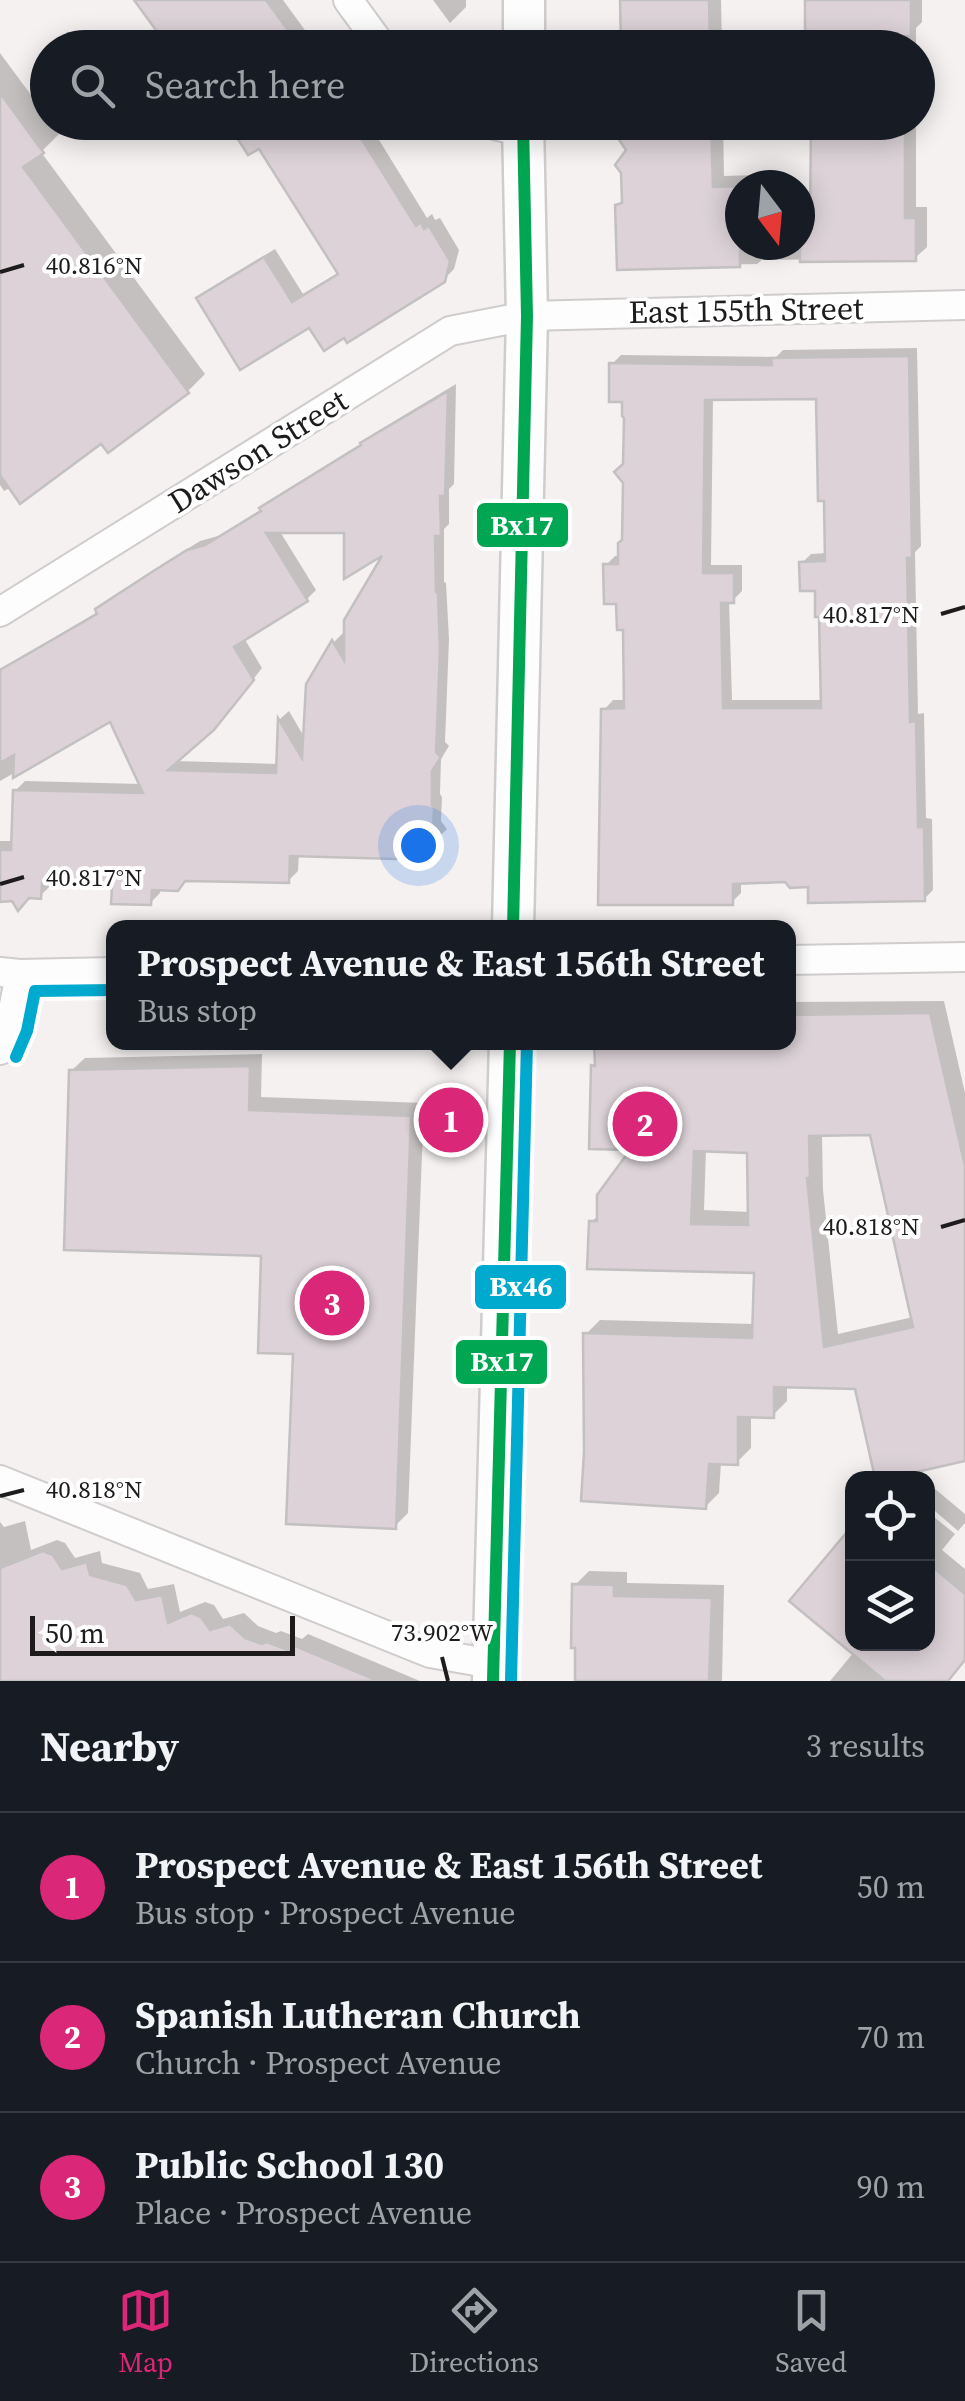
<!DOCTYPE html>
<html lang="en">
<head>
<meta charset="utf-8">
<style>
  :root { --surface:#171b24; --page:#242831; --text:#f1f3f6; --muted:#9ea1a6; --line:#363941; --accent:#db2777 }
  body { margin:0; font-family:"Source Serif 4",serif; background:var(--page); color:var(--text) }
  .controls { position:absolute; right:30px; bottom:30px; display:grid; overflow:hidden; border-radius:20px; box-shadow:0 5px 25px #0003 }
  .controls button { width:90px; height:90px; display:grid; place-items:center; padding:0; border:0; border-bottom:2px solid var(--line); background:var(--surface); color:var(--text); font:50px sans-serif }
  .compass { position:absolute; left:725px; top:170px; width:90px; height:90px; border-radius:50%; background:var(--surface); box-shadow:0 5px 25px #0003; rotate:164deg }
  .scale { position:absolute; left:30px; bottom:25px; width:265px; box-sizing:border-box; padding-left:10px; border:5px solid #1d1b1b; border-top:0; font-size:28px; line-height:35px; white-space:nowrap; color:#1d1b1b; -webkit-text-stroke:8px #fff; paint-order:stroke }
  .you { position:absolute; left:418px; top:845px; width:35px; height:35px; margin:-25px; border:8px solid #fff; border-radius:50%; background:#1a73e8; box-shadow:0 0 0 15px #1a73e833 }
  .badge { display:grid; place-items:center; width:65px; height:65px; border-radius:50%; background:var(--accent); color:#fff; font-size:32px; font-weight:700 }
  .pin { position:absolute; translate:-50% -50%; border:5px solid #fff; box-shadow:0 2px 10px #0006 }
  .popup { position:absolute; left:106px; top:920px; width:690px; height:130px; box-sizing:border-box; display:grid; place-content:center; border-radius:20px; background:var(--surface); filter:drop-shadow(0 2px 8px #0005); font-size:32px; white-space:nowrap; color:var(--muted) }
  .popup b { font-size:38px; color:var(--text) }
  .popup::after { content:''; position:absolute; left:50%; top:100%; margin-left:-20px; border:20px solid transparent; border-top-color:var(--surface) }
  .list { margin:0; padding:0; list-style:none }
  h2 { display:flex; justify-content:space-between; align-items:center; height:130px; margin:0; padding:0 40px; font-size:42px }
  h2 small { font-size:32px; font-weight:400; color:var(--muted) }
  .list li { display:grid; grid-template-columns:65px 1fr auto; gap:30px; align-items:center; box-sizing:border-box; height:150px; padding:0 40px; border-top:2px solid var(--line) }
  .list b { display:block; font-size:38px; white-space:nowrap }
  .list p { margin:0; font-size:32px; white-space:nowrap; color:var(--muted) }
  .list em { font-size:32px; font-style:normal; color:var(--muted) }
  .icon { flex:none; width:55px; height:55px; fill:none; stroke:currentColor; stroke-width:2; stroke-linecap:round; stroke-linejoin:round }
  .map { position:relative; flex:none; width:965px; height:1681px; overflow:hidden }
  .search { position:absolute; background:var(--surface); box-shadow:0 5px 25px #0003; left:30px; right:30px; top:30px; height:110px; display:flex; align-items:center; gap:25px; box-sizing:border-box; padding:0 35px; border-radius:55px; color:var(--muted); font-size:38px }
  .sheet { height:580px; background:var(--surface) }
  nav { display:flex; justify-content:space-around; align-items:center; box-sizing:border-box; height:140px; border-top:2px solid var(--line); background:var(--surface); font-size:28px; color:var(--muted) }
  nav a { display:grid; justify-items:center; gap:5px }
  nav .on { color:var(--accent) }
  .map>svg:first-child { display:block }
  .shadow { fill:#0003; fill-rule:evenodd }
  .building { fill:#dcd2d7; stroke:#c3c0c1; stroke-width:2.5; fill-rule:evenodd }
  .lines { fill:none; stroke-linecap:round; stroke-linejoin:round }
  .street-casing { stroke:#cfcccc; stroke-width:32 }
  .secondary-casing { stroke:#cfcccc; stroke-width:45 }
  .street { stroke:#fefdfd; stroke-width:28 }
  .secondary { stroke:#fefdfd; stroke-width:40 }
  .bus-1-casing { stroke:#fff; stroke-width:20 }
  .bus-2-casing { stroke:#fff; stroke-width:20 }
  .bus-1 { stroke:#00a651; stroke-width:12 }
  .bus-2 { stroke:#00a9ce; stroke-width:12 }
  .ticks { fill:none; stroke:#1d1b1b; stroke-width:4 }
  .labels { text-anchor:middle; stroke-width:8; stroke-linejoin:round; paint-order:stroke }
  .street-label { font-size:32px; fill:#1d1b1b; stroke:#fff }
  .ticks-label { font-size:25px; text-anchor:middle; fill:#1d1b1b; stroke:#fff; stroke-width:8; stroke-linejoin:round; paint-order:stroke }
  .line-badge { stroke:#fff; stroke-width:4 }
  .badge-label { font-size:28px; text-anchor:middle; font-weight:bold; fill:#fff }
</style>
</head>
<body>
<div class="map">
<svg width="965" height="1681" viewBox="0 0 965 1681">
  <rect width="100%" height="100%" fill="#f5f1f1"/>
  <!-- shadow -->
  <g class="shadow">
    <polygon points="137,0 283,0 318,48 172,48"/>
    <polygon points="433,0 466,0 466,7 450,23"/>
    <polygon points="623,0 721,0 722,48 624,48"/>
    <polygon points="807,0 922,0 922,22 916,28 916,48 813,48"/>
    <polygon points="0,53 48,118 48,122 51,122 59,134 41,152 205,374 188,391 108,449 102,440 4,491 0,485"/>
    <polygon points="227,122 368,122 427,218 432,214 435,220 440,218 459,250 454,269 443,280 310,325 199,299 209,289 275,249 303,294 340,272 260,145 249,152"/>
    <polygon points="625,122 723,122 724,176 757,175 757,185 740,185 740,245 800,245 800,208 813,208 813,122 916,122 916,207 927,207 927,247 915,258 762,260 757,264 619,267 618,206 624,200 629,150"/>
    <path d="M917,348L921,546L915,552L918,714L924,713L926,818L932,819L933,890L924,899L787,880L741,881V893L732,902L604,710L613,700H627L625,627L606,565L615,556H621L625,540V400L612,364L621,355L776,357L783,350ZM819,396L827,553L811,554L802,563L817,588L821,615L823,700H732L729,600H733L742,591V565H711L713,398Z"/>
    <path d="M456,384L454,484L449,489V524L444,529V582L446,583L449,639L445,742L449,746L441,759L440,794L442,797L441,821L447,829L439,837L438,847L429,857L299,853L298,871L288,881L187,878L160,888V893L150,903L114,881L50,880V886L40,896L0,899V841H14L15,791L25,781L141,784L111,718L0,781V670L99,611L98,609L107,600L168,561L200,541L218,536L238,524L262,509L272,499L367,440L373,434ZM279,530H346L389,549L347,639L343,633L334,642L309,685L306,740L289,711L280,719L279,764L175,761L224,717L262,668L244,638L307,599L316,590Z"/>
    <path d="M944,1001L965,1093V1458L913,1471L922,1478H896L892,1475V1478H877L857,1387L787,1385V1401L773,1415H751V1448L737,1462H721L719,1493L705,1507L586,1334L600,1320L755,1324L757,1270L591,1222L600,1214L634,1147L594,1066L597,1063L788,1042V1002ZM872,1133L913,1317L838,1334L823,1190L822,1134ZM706,1149L749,1150L750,1212L704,1210Z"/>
    <polygon points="262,1054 261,1097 424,1103 408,1513 395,1526 295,1351 263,1253 71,1071 85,1058"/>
    <polygon points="928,1483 965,1514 965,1523 958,1531 928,1505"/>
    <polygon points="928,1512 955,1534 942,1550 965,1569 965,1660 947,1681 830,1681 854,1652 793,1601 852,1530 852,1644 928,1644"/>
    <polygon points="25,1521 31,1550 57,1540 65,1543 75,1558 100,1551 102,1563 140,1573 148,1589 174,1584 180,1612 205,1602 214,1605 223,1619 244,1613 258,1626 276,1633 281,1631 302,1639 308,1634 420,1681 126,1681 0,1630 0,1522 4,1527"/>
    <polygon points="589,1571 627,1572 627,1583 724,1585 722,1681 577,1681 575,1585"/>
  </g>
  <!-- building -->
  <g class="building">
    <polygon points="134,0 266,0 301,48 169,48"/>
    <polygon points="620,0 709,0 710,48 621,48"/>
    <polygon points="805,0 911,0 911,36 905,36 905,48 811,48 811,31 805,31"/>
    <polygon points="0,93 44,153 23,167 189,393 108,453 101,444 20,504 0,475"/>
    <polygon points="227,122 351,122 416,226 421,222 424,229 429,226 450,261 445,282 347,343 344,338 324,351 309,328 240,370 196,298 264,257 292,302 338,274 259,149 248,155"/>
    <polygon points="607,122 711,122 713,187 740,186 740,267 617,270 615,205 622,203 621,173 615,165 626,150"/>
    <polygon points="811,122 905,122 905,218 916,218 916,261 800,262 800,219 810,219"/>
    <path d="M909,356L912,558H907L910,722L916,721L918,827H924L925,901L808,903V887L790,888L785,882L733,884V905H598L601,709L624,708L623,630H617L616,604H604L603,564H618V543L622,540L623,483L614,472L623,464L624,418L622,416V402H609V363L772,365L771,358ZM816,399L818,501H824L825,561L799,562L800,591H815V617H819L821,708H723L721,603H734V573H703L705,400Z"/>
    <path d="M448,391L445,496H440L441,536H435L436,592L438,593L440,651L436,752L441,757L432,771V805L434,808L433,831L439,840L430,849V860L290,856L289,883L185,881L178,891L152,890L151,905L111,904L112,884L42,883L41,899L29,898L18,911L12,901L0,902V850H11L13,790L143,793L110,722L13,778L14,755L0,763V670L97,614L95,609L155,570L187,550L205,545L225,533L261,511L259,508L361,445L360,443ZM266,533H344V579L382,556L344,620V660L332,640L306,684L302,758L278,718L276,773L168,770L214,730L254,680L234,647L308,601Z"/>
    <path d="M930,1013L965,1166V1461L890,1478H875L855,1389L774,1387V1418L738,1417V1465L709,1464L706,1509L581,1501L584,1452L583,1333L752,1338L754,1273L587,1269L589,1221H597V1195L630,1150L589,1149L591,1065L595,1066L594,1042H788V1015ZM870,1135L913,1327L824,1347L807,1178H810L809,1136ZM694,1151L747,1153L748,1225L691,1224Z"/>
    <polygon points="250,1066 249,1110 411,1116 396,1529 286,1524 293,1354 258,1353 261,1256 64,1250 69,1070"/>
    <polygon points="852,1526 852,1644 928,1644 928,1563 965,1594 965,1660 948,1681 885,1681 789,1601"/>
    <polygon points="43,1551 53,1555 62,1569 87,1562 90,1575 127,1585 136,1600 162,1595 168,1623 191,1613 201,1617 210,1630 230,1624 245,1638 262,1644 267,1642 290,1651 293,1645 378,1681 0,1681 0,1568"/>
    <polygon points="572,1584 614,1585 614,1596 712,1598 709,1681 575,1681 575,1648 571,1648"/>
  </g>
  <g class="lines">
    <defs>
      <g id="street">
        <polyline points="348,0 383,48"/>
        <polyline points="482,122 523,132"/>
        <polyline points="0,612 450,331 527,316 965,305"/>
        <polyline points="788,960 965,957"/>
        <polyline points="0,972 20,974 114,972"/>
        <polyline points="0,1050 10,1026 20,974"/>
        <polyline points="0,1480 430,1653 493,1664"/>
      </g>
      <g id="secondary">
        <polyline points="524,48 524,0"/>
        <polyline points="513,928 527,316 523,122"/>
        <polyline points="493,1681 510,1042"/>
      </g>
    </defs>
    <!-- street casing -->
    <use href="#street" class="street-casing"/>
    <!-- secondary casing -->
    <use href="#secondary" class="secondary-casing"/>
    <!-- street -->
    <use href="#street" class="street"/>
    <!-- secondary -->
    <use href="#secondary" class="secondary"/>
    <defs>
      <g id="bus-1">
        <polyline points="513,928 527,316 523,122"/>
        <polyline points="493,1681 510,1042"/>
      </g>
      <g id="bus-2">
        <polyline points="16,1057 27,1031 35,991 114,990"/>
        <polyline points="511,1681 527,1042"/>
      </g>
    </defs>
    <!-- bus-1 casing -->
    <use href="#bus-1" class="bus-1-casing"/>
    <!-- bus-2 casing -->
    <use href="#bus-2" class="bus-2-casing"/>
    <!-- bus-1 -->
    <use href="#bus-1" class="bus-1"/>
    <!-- bus-2 -->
    <use href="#bus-2" class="bus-2"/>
  </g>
  <!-- ticks -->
  <path class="ticks" d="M0,272L24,265M941,614L965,607M0,884L24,877M941,1227L965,1220M0,1496L24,1490M442,1657L448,1681"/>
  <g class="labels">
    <!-- street labels -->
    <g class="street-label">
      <text transform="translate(746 310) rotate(-1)" y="11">East 155th Street</text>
      <text transform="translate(258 451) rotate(-32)" y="11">Dawson Street</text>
    </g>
  </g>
  <g class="ticks-label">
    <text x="94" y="274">40.816°N</text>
    <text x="871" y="623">40.817°N</text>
    <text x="94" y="886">40.817°N</text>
    <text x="871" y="1235">40.818°N</text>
    <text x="94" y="1498">40.818°N</text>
    <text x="442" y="1641">73.902°W</text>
  </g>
  <g class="line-badge">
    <rect x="475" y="501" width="95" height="48" rx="10" fill="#00a651"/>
    <rect x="473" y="1263" width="95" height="48" rx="10" fill="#00a9ce"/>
    <rect x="454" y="1338" width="95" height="48" rx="10" fill="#00a651"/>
  </g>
  <g class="badge-label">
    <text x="522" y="535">Bx17</text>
    <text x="521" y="1296">Bx46</text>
    <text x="502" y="1371">Bx17</text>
  </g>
</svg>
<div class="controls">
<button><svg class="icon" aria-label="locate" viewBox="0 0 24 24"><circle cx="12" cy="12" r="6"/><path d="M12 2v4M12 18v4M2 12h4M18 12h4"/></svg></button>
<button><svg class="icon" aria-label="layers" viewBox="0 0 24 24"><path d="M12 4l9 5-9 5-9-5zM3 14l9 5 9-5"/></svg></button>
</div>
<svg class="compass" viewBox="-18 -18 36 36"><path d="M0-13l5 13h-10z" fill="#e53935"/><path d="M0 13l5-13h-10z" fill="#9ea1a6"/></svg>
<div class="scale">50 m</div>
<div class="you"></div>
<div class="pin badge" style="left:451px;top:1120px">1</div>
<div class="popup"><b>Prospect Avenue &amp; East 156th Street</b>Bus stop</div>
<div class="pin badge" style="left:645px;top:1124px">2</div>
<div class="pin badge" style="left:332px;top:1303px">3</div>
<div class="search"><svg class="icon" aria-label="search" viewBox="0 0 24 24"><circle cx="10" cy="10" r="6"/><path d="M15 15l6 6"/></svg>Search here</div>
</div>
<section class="sheet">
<h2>Nearby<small>3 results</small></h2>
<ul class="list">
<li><span class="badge">1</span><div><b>Prospect Avenue &amp; East 156th Street</b><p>Bus stop · Prospect Avenue</p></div><em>50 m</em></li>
<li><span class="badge">2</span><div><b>Spanish Lutheran Church</b><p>Church · Prospect Avenue</p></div><em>70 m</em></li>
<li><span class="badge">3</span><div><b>Public School 130</b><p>Place · Prospect Avenue</p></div><em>90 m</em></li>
</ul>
</section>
<nav>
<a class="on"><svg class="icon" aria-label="map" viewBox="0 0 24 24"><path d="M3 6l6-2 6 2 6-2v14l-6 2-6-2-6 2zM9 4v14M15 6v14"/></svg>Map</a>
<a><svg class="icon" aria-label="directions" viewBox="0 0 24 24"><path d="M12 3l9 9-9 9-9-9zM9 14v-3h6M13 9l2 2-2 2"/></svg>Directions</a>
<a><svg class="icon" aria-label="saved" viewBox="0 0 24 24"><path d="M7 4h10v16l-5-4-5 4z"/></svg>Saved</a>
</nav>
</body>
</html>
